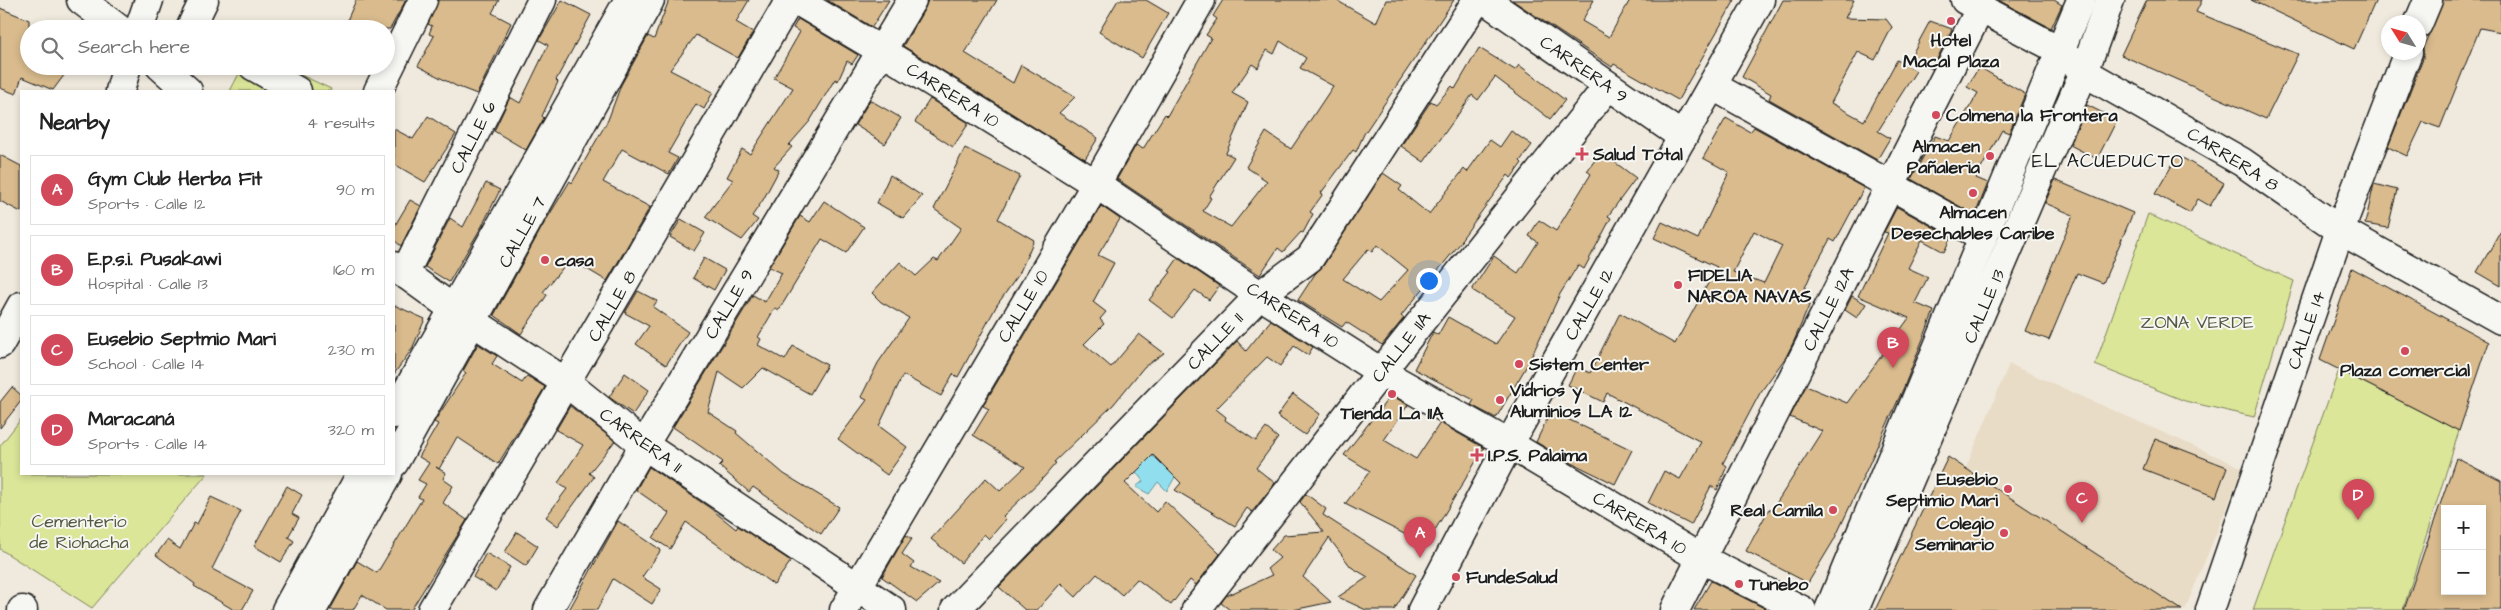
<!DOCTYPE html>
<html lang="en">
<head>
<meta charset="utf-8">
<style>
  :root { --surface:#fff; --page:#f6f6f6; --text:#222; --muted:#767676; --line:#e0e0e0; --accent:#d1495b }
  body { margin:0; font-family:"Architects Daughter",sans-serif; background:var(--page); color:var(--text) }
  .controls { position:absolute; right:15px; bottom:15px; display:grid; overflow:hidden; border-radius:0px; box-shadow:0 2px 8px #0003 }
  .controls button { width:45px; height:45px; display:grid; place-items:center; padding:0; border:0; border-bottom:1px solid var(--line); background:var(--surface); color:var(--text); font:25px sans-serif }
  .compass { position:absolute; left:2381px; top:15px; width:45px; height:45px; border-radius:50%; background:var(--surface); box-shadow:0 2px 8px #0003; rotate:307deg }
  .you { position:absolute; left:1428px; top:280px; width:18px; height:18px; margin:-12px; border:4px solid #fff; border-radius:50%; background:#1a73e8; box-shadow:0 0 0 8px #1a73e833 }
  .badge { display:grid; place-items:center; width:32px; height:32px; border-radius:50%; background:var(--accent); color:#fff; font-size:16px; font-weight:700 }
  .pin { position:absolute; translate:-50% -41px; filter:drop-shadow(0 1px 2px #0008) }
  .pin::after { content:''; position:absolute; top:26px; width:18px; height:15px; background:inherit; clip-path:polygon(0 0,100% 0,50% 100%) }
  .list { margin:0; padding:0; list-style:none }
  h2 { display:flex; justify-content:space-between; align-items:center; height:65px; margin:0; padding:0 20px; font-size:21px }
  h2 small { font-size:16px; font-weight:400; color:var(--muted) }
  .list li { display:grid; grid-template-columns:32px 1fr auto; gap:15px; align-items:center; box-sizing:border-box; height:70px; margin:0 10px 10px; padding:0 10px; border:1px solid var(--line); border-radius:0px }
  .list b { display:block; font-size:19px; white-space:nowrap }
  .list p { margin:0; font-size:16px; white-space:nowrap; color:var(--muted) }
  .list em { font-size:16px; font-style:normal; color:var(--muted) }
  .icon { flex:none; width:28px; height:28px; fill:none; stroke:currentColor; stroke-width:2; stroke-linecap:round; stroke-linejoin:round }
  .map { position:relative; flex:none; width:2501px; height:610px; overflow:hidden }
  .search { position:absolute; background:var(--surface); box-shadow:0 2px 8px #0003; left:20px; top:20px; width:375px; height:55px; display:flex; align-items:center; gap:12px; box-sizing:border-box; padding:0 18px; border-radius:28px; color:var(--muted); font-size:19px }
  .panel { position:absolute; background:var(--surface); box-shadow:0 2px 8px #0003; left:20px; top:90px; width:375px; height:385px; border-radius:0px }
  .map>svg:first-child { display:block }
  .built { fill:#e9dcc6 }
  .green { fill:#dbe699; stroke:#7c815a }
  .water { fill:#91dfee; stroke:#62919a }
  .building { fill:#d9bb8d; stroke:#1c1c1c; fill-rule:evenodd }
  .lines { fill:none; stroke-linecap:round; stroke-linejoin:round }
  .minor-casing { stroke:#1c1c1c; stroke-width:31 }
  .minor { stroke:#f6f6f2; stroke-width:28 }
  .poi-dot { fill:#d1495b; stroke:#f6f6f2; stroke-width:2 }
  .labels { text-anchor:middle; stroke-width:4; stroke-linejoin:round; paint-order:stroke }
  .poi-label { font-size:18px; font-weight:bold; fill:#1c1c1c; stroke:#f6f6f2; text-anchor:start }
  .street-label { font-size:18px; fill:#1c1c1c; stroke:#f6f6f2 }
  .park-label { font-size:18px; fill:#555942; stroke:#f6f6f2 }
  .neighbourhood-label { font-size:19px; letter-spacing:1px; fill:#1c1c1c; stroke:#f6f6f2 }
</style>
</head>
<body>
<div class="map">
<svg width="2501" height="610" viewBox="0 0 2501 610">
  <rect width="100%" height="100%" fill="#f0eade"/>
  <filter id="ink" filterUnits="userSpaceOnUse"><feTurbulence type="fractalNoise" baseFrequency=".02" numOctaves="2"/><feDisplacementMap in="SourceGraphic" scale="10" xChannelSelector="R" yChannelSelector="G"/><feConvolveMatrix kernelMatrix="1 2 1 2 8 2 1 2 1" color-interpolation-filters="sRGB"/></filter>
  <g filter="url(#ink)">
    <!-- built -->
    <polygon class="built" points="2009,364 2243,468 2185,610 1985,610 1920,578"/>
    <!-- green -->
    <g class="green">
      <polygon points="243,66 282,66 331,89 330,91 230,91"/>
      <polygon points="2148,214 2294,281 2254,417 2185,401 2095,365"/>
      <polygon points="2339,370 2459,431 2403,610 2253,610"/>
      <polygon points="21,419 21,474 207,474 92,608 0,549 0,446"/>
    </g>
    <!-- water -->
    <polygon class="water" points="1152,456 1179,470 1167,491 1158,482 1149,494 1136,487 1143,481 1136,472"/>
    <!-- building -->
    <g class="building">
      <polygon points="356,0 406,0 390,29 355,29 345,25"/>
      <polygon points="438,0 499,0 492,13 511,23 477,94 456,86 418,66 434,36 429,34 432,26 428,24"/>
      <polygon points="562,0 591,15 556,80 558,82 542,116 544,118 526,150 494,131 510,97 520,103 548,45 539,40"/>
      <polygon points="669,0 749,0 736,22 753,32 738,58 696,35 670,70 713,92 704,109 696,104 668,153 678,158 669,174 622,149 603,182 650,207 607,281 570,259 543,292 547,295 521,334 494,315 542,227 570,181 572,183 608,120 621,85 648,36 654,39"/>
      <polygon points="827,0 889,0 872,27"/>
      <polygon points="928,0 997,0 965,53 1013,83 1021,65 1075,97 1059,113 1098,138 1085,159 903,46 925,8"/>
      <polygon points="1118,0 1146,0 1168,13 1142,58 1099,32"/>
      <path d="M1223,0H1336L1376,23L1386,0H1454L1364,134L1356,152L1353,150L1321,193L1323,194L1310,212L1313,214L1303,233L1301,232L1283,252L1278,248L1260,275L1117,179L1136,145L1143,149L1165,114L1167,116L1211,38L1206,35L1217,19L1213,16ZM1280,41L1306,58L1300,68L1333,86L1291,149L1266,132L1246,167L1267,181L1231,227L1203,211L1211,198L1209,197L1234,157L1226,153L1248,102L1232,93L1252,64L1258,68L1267,50L1274,54Z"/>
      <polygon points="1512,0 1594,0 1582,21 1609,37 1630,0 1735,0 1678,100 1614,64 1612,67"/>
      <polygon points="1783,0 1854,0 1845,18 1886,19 1892,27 1875,60 1858,52 1831,103 1864,121 1897,60 1916,71 1878,131 1890,138 1877,160 1769,99 1771,94 1742,77"/>
      <polygon points="1998,0 2054,0 2062,5 2051,28"/>
      <polygon points="2147,0 2202,0 2196,12 2298,54 2266,119 2121,55"/>
      <polygon points="2251,0 2376,0 2354,49"/>
      <polygon points="2443,0 2501,0 2501,32 2480,28 2440,128 2423,122 2407,156 2388,147 2423,58 2423,48"/>
      <polygon points="0,8 29,20 29,66 71,66 53,90 22,77 16,94 0,88"/>
      <polygon points="798,19 858,55 852,64 847,61 838,81 835,79 810,121 789,145 792,147 774,167 779,170 763,200 752,216 758,220 742,240 705,217 733,180 727,177 742,149 750,154 793,88 774,78 800,32 793,28"/>
      <polygon points="1930,21 1952,29 1932,69 1910,58"/>
      <polygon points="1479,48 1515,70 1519,65 1565,100 1550,119 1495,77 1478,100 1472,95 1424,162 1401,146 1431,101 1436,104 1452,86 1455,89"/>
      <polygon points="1979,67 2025,94 2009,133 2002,130 1976,178 1988,183 1975,215 1911,179 1935,136 1949,141 1978,93 1967,87"/>
      <polygon points="930,99 969,123 953,147 915,122"/>
      <polygon points="870,100 901,118 885,144 855,125"/>
      <polygon points="2087,105 2117,120 2097,159 2070,145"/>
      <polygon points="428,116 456,134 425,182 394,164 394,129 413,139"/>
      <path d="M1726,118L1750,132L1754,127L1864,188L1835,242L1830,239L1811,274L1801,297L1811,301L1794,341L1786,357L1760,393L1723,463L1727,466L1717,490L1711,486L1691,525L1648,503L1664,471L1680,479L1701,442L1607,393L1603,402L1568,385L1577,367L1590,373L1620,313L1675,344L1717,267L1654,238L1662,222L1698,239L1729,172L1703,158ZM1754,231L1782,246L1764,283L1733,272Z"/>
      <path d="M1511,131L1532,145L1520,161L1522,163L1511,178L1508,175L1461,240L1462,241L1401,316L1404,318L1382,345L1346,322L1342,327L1298,300L1315,274L1323,266L1383,173L1402,186L1399,190L1429,214L1464,169L1467,172L1490,140L1500,147ZM1377,245L1408,270L1379,302L1343,279L1368,249L1372,252Z"/>
      <polygon points="965,148 1020,176 998,219 1034,240 1019,274 997,305 958,377 953,374 941,396 903,375 879,426 907,447 887,475 838,439 867,400 861,397 878,363 909,318 881,302 872,293 900,262 916,276 934,259 938,261 961,228 934,209"/>
      <polygon points="1601,152 1636,178 1608,216 1611,218 1584,269 1578,265 1560,294 1529,362 1496,418 1471,405 1474,400 1414,369 1433,332 1438,335 1448,317 1496,344 1515,316 1472,290 1494,256 1518,273 1538,242 1529,236 1539,220 1556,231 1591,174 1587,171"/>
      <polygon points="0,155 21,166 21,212 0,201"/>
      <polygon points="2178,155 2224,183 2210,206 2198,199 2190,213 2155,194"/>
      <polygon points="890,175 922,196 903,218 877,203"/>
      <polygon points="2055,180 2133,213 2103,283 2077,273 2049,340 2025,331 2073,215 2045,203"/>
      <polygon points="486,183 500,190 482,226 449,282 425,267 450,218 463,227"/>
      <polygon points="2374,184 2397,190 2388,228 2365,224"/>
      <polygon points="410,200 421,206 401,246 394,240 394,227"/>
      <polygon points="824,201 864,227 846,253 822,239 779,310 775,308 758,337 761,339 758,345 785,360 793,346 827,365 810,394 763,368 743,388 719,372 708,412 737,431 736,433 784,474 839,507 821,534 753,487 749,492 719,466 723,462 673,427 753,295 765,302 782,273 769,267 800,216 810,222"/>
      <polygon points="1101,206 1120,219 1098,255 1114,263 1093,302 1106,312 1100,319 1104,324 1084,344 1111,367 1139,334 1164,353 1144,367 1113,405 1054,462 1056,463 1044,477 1003,516 1006,519 989,539 984,534 961,563 931,539 986,478 1000,491 1025,467 973,435 989,409 983,406"/>
      <polygon points="1897,207 1951,237 1944,252 1922,240 1908,268 1928,277 1915,303 1934,311 1904,387 1852,502 1834,540 1808,583 1746,551 1769,509 1772,510 1822,431 1790,417 1806,386 1847,403 1909,318 1858,296 1888,233 1884,232"/>
      <polygon points="681,219 705,233 694,251 670,237"/>
      <polygon points="2501,231 2501,286 2477,272"/>
      <polygon points="704,258 725,270 714,290 693,278"/>
      <polygon points="1178,258 1219,286 1209,300 1195,290 1173,318 1149,300 1171,272 1169,271"/>
      <polygon points="2352,268 2489,342 2459,431 2320,360"/>
      <polygon points="638,291 657,301 653,307 688,332 666,365 636,344 649,326 625,313"/>
      <polygon points="1852,296 1866,304 1857,318 1845,310"/>
      <polygon points="394,305 425,319 412,349 394,374"/>
      <polygon points="1271,320 1313,347 1308,355 1294,346 1280,366 1267,357 1216,409 1226,417 1225,420 1256,441 1266,428 1278,438 1256,468 1275,483 1252,512 1247,508 1235,526 1175,490 1181,483 1153,455 1125,483 1156,512 1165,501 1220,554 1196,585 1190,580 1171,605 1137,579 1122,595 1097,574 1076,597 1061,583 1037,610 1025,610 999,587 1237,341 1246,351"/>
      <polygon points="478,344 497,356 492,364 522,383 527,376 545,387 498,464 457,437 439,469 436,467 446,473 443,479 453,486 443,503 467,520 411,610 386,610 362,595 353,610 330,610 357,561 377,573 422,499 418,497 426,484 418,480 429,463 419,457 438,424 434,422 466,373 463,371"/>
      <polygon points="625,373 649,390 633,414 609,397"/>
      <polygon points="12,387 21,395 21,401 0,428 0,402"/>
      <polygon points="1293,394 1320,414 1305,435 1277,416"/>
      <polygon points="1391,395 1408,405 1384,440 1416,459 1440,423 1484,448 1426,545 1345,504 1370,471 1344,455"/>
      <polygon points="570,406 615,441 589,473 594,477 558,526 546,517 567,489 558,483 583,445 556,430"/>
      <polygon points="1551,411 1632,450 1615,484 1568,461 1536,442"/>
      <polygon points="2155,439 2227,467 2216,497 2143,469"/>
      <polygon points="1948,457 2182,610 1875,610"/>
      <path d="M2456,458L2501,481V610H2404ZM2445,509H2482V591H2445Z"/>
      <polygon points="649,467 710,508 736,529 738,526 791,561 774,585 686,522 670,549 653,538 669,513 636,490"/>
      <polygon points="287,486 302,495 292,514 299,518 288,537 294,541 281,562 254,546"/>
      <polygon points="1306,494 1326,509 1323,515 1416,575 1394,610 1366,610 1338,597 1368,577 1351,567 1329,538 1303,577 1331,602 1293,610 1230,610 1221,603 1226,596 1272,575 1267,569 1280,558 1271,550 1284,535 1324,532 1300,502"/>
      <polygon points="211,497 241,511 212,569 253,591 242,610 234,610 194,586 195,584 156,555 167,540 180,549 194,523 197,524"/>
      <polygon points="618,521 661,550 642,577 661,589 652,604 613,579 597,610 569,610"/>
      <polygon points="517,532 538,546 526,566 505,552"/>
      <polygon points="906,535 912,539 902,554 914,563 911,567 939,583 917,602 882,577"/>
      <polygon points="486,553 510,567 496,591 473,577"/>
      <polygon points="1711,581 1768,610 1694,610"/>
    </g>
    <g class="lines">
      <defs>
        <g id="minor">
          <polyline points="81,0 119,29"/>
          <polyline points="796,0 882,51 1096,184 1260,295 1381,372 1509,444 1702,559 1802,610"/>
          <polyline points="1485,0 1683,137"/>
          <polyline points="1965,0 2061,51 2084,72 2242,162 2340,230 2501,320"/>
          <polyline points="2418,24 2428,0"/>
          <polyline points="139,29 149,0"/>
          <polyline points="190,29 204,0"/>
          <polyline points="160,66 188,91"/>
          <polyline points="253,66 297,91"/>
          <polyline points="1713,86 1983,237"/>
          <polyline points="120,91 127,66"/>
          <polyline points="378,91 423,0"/>
          <polyline points="394,266 452,308 567,383 644,445 892,610"/>
          <polyline points="404,274 542,0"/>
          <polyline points="0,344 21,306"/>
          <polyline points="394,414 628,1"/>
          <polyline points="394,463 650,0"/>
          <polyline points="22,610 23,610"/>
          <polyline points="286,610 361,474"/>
          <polyline points="312,610 388,474"/>
          <polyline points="432,610 790,0"/>
          <polyline points="548,610 644,445 912,0"/>
          <polyline points="844,610 1096,184 1201,0"/>
          <polyline points="955,610 1260,295 1310,258 1477,0"/>
          <polyline points="1196,610 1381,372 1608,86"/>
          <polyline points="1422,610 1509,444 1760,0"/>
          <polyline points="1675,610 1981,7"/>
          <polyline points="1829,610 2081,0"/>
          <polyline points="1854,610 2084,72 2110,0"/>
          <polyline points="2210,610 2340,230 2408,52"/>
        </g>
      </defs>
      <!-- minor casing -->
      <use href="#minor" class="minor-casing"/>
      <!-- minor -->
      <use href="#minor" class="minor"/>
    </g>
  </g>
  <!-- markers -->
  <g class="poi-dot">
    <circle cx="1951" cy="21" r="5"/>
    <circle cx="1936" cy="115" r="5"/>
    <path d="M1579.5 146.5h5v5h5v5h-5v5h-5v-5h-5v-5h5z"/>
    <circle cx="1990" cy="156" r="5"/>
    <circle cx="1973" cy="193" r="5"/>
    <circle cx="545" cy="260" r="5"/>
    <circle cx="1678" cy="285" r="5"/>
    <circle cx="2405" cy="351" r="5"/>
    <circle cx="1519" cy="364" r="5"/>
    <circle cx="1392" cy="394" r="5"/>
    <circle cx="1500" cy="400" r="5"/>
    <path d="M1474.5 447.5h5v5h5v5h-5v5h-5v-5h-5v-5h5z"/>
    <circle cx="2008" cy="489" r="5"/>
    <circle cx="1833" cy="510" r="5"/>
    <circle cx="2004" cy="533" r="5"/>
    <circle cx="1456" cy="577" r="5"/>
    <circle cx="1739" cy="584" r="5"/>
  </g>
  <g class="labels">
    <!-- poi labels -->
    <g class="poi-label">
      <text x="1951" y="46" text-anchor="middle">Hotel<tspan x="1951" dy="21">Macal Plaza</tspan></text>
      <text x="1946" y="121">Colmena la Frontera</text>
      <text x="1980" y="152" text-anchor="end">Almacen<tspan x="1980" dy="21">Pañaleria</tspan></text>
      <text x="1593" y="160">Salud Total</text>
      <text x="1973" y="218" text-anchor="middle">Almacen<tspan x="1973" dy="21">Desechables Caribe</tspan></text>
      <text x="555" y="266">casa</text>
      <text x="1688" y="281">FIDELIA<tspan x="1688" dy="21">NARÖA NAVAS</tspan></text>
      <text x="1529" y="370">Sistem Center</text>
      <text x="2405" y="376" text-anchor="middle">Plaza comercial</text>
      <text x="1510" y="396">Vidrios y<tspan x="1510" dy="21">Aluminios LA 12</tspan></text>
      <text x="1392" y="419" text-anchor="middle">Tienda La 11A</text>
      <text x="1488" y="461">I.P.S. Palaima</text>
      <text x="1998" y="485" text-anchor="end">Eusebio<tspan x="1998" dy="21">Septimio Mari</tspan></text>
      <text x="1823" y="516" text-anchor="end">Real Camila</text>
      <text x="1994" y="529" text-anchor="end">Colegio<tspan x="1994" dy="21">Seminario</tspan></text>
      <text x="1466" y="583">FundeSalud</text>
      <text x="1749" y="590">Tunebo</text>
    </g>
    <!-- street labels -->
    <g class="street-label">
      <text transform="translate(1584 69) rotate(35)" y="6">CARRERA 9</text>
      <text transform="translate(953 95) rotate(32)" y="6">CARRERA 10</text>
      <text transform="translate(473 137) rotate(-63)" y="6">CALLE 6</text>
      <text transform="translate(2233 159) rotate(32)" y="6">CARRERA 8</text>
      <text transform="translate(522 232) rotate(-61)" y="6">CALLE 7</text>
      <text transform="translate(729 304) rotate(-59)" y="6">CALLE 9</text>
      <text transform="translate(1589 304) rotate(-60)" y="6">CALLE 12</text>
      <text transform="translate(612 306) rotate(-60)" y="6">CALLE 8</text>
      <text transform="translate(1023 306) rotate(-59)" y="6">CALLE 10</text>
      <text transform="translate(1984 306) rotate(-67)" y="6">CALLE 13</text>
      <text transform="translate(1828 309) rotate(-63)" y="6">CALLE 12A</text>
      <text transform="translate(1293 315) rotate(33)" y="6">CARRERA 10</text>
      <text transform="translate(2306 330) rotate(-71)" y="6">CALLE 14</text>
      <text transform="translate(1215 341) rotate(-46)" y="6">CALLE 11</text>
      <text transform="translate(1401 347) rotate(-52)" y="6">CALLE 11A</text>
      <text transform="translate(641 440) rotate(36)" y="6">CARRERA 11</text>
      <text transform="translate(1640 523) rotate(31)" y="6">CARRERA 10</text>
    </g>
    <!-- park labels -->
    <g class="park-label">
      <text x="2197" y="328">ZONA VERDE</text>
      <text x="79" y="527">Cementerio<tspan x="79" dy="21">de Riohacha</tspan></text>
    </g>
    <!-- neighbourhood labels -->
    <g class="neighbourhood-label">
      <text x="2108" y="167">EL ACUEDUCTO</text>
    </g>
  </g>
</svg>
<div class="controls">
<button>+</button>
<button>−</button>
</div>
<svg class="compass" viewBox="-18 -18 36 36"><path d="M0-13l5 13h-10z" fill="#e53935"/><path d="M0 13l5-13h-10z" fill="#767676"/></svg>
<div class="you"></div>
<div class="pin badge" style="left:1420px;top:558px">A</div>
<div class="pin badge" style="left:1893px;top:368px">B</div>
<div class="pin badge" style="left:2082px;top:523px">C</div>
<div class="pin badge" style="left:2358px;top:520px">D</div>
<div class="search"><svg class="icon" aria-label="search" viewBox="0 0 24 24"><circle cx="10" cy="10" r="6"/><path d="M15 15l6 6"/></svg>Search here</div>
<section class="panel">
<h2>Nearby<small>4 results</small></h2>
<ul class="list">
<li><span class="badge">A</span><div><b>Gym Club Herba Fit</b><p>Sports · Calle 12</p></div><em>90 m</em></li>
<li><span class="badge">B</span><div><b>E.p.s.i. Pusakawi</b><p>Hospital · Calle 13</p></div><em>160 m</em></li>
<li><span class="badge">C</span><div><b>Eusebio Septmio Mari</b><p>School · Calle 14</p></div><em>230 m</em></li>
<li><span class="badge">D</span><div><b>Maracaná</b><p>Sports · Calle 14</p></div><em>320 m</em></li>
</ul>
</section>
</div>
</body>
</html>
